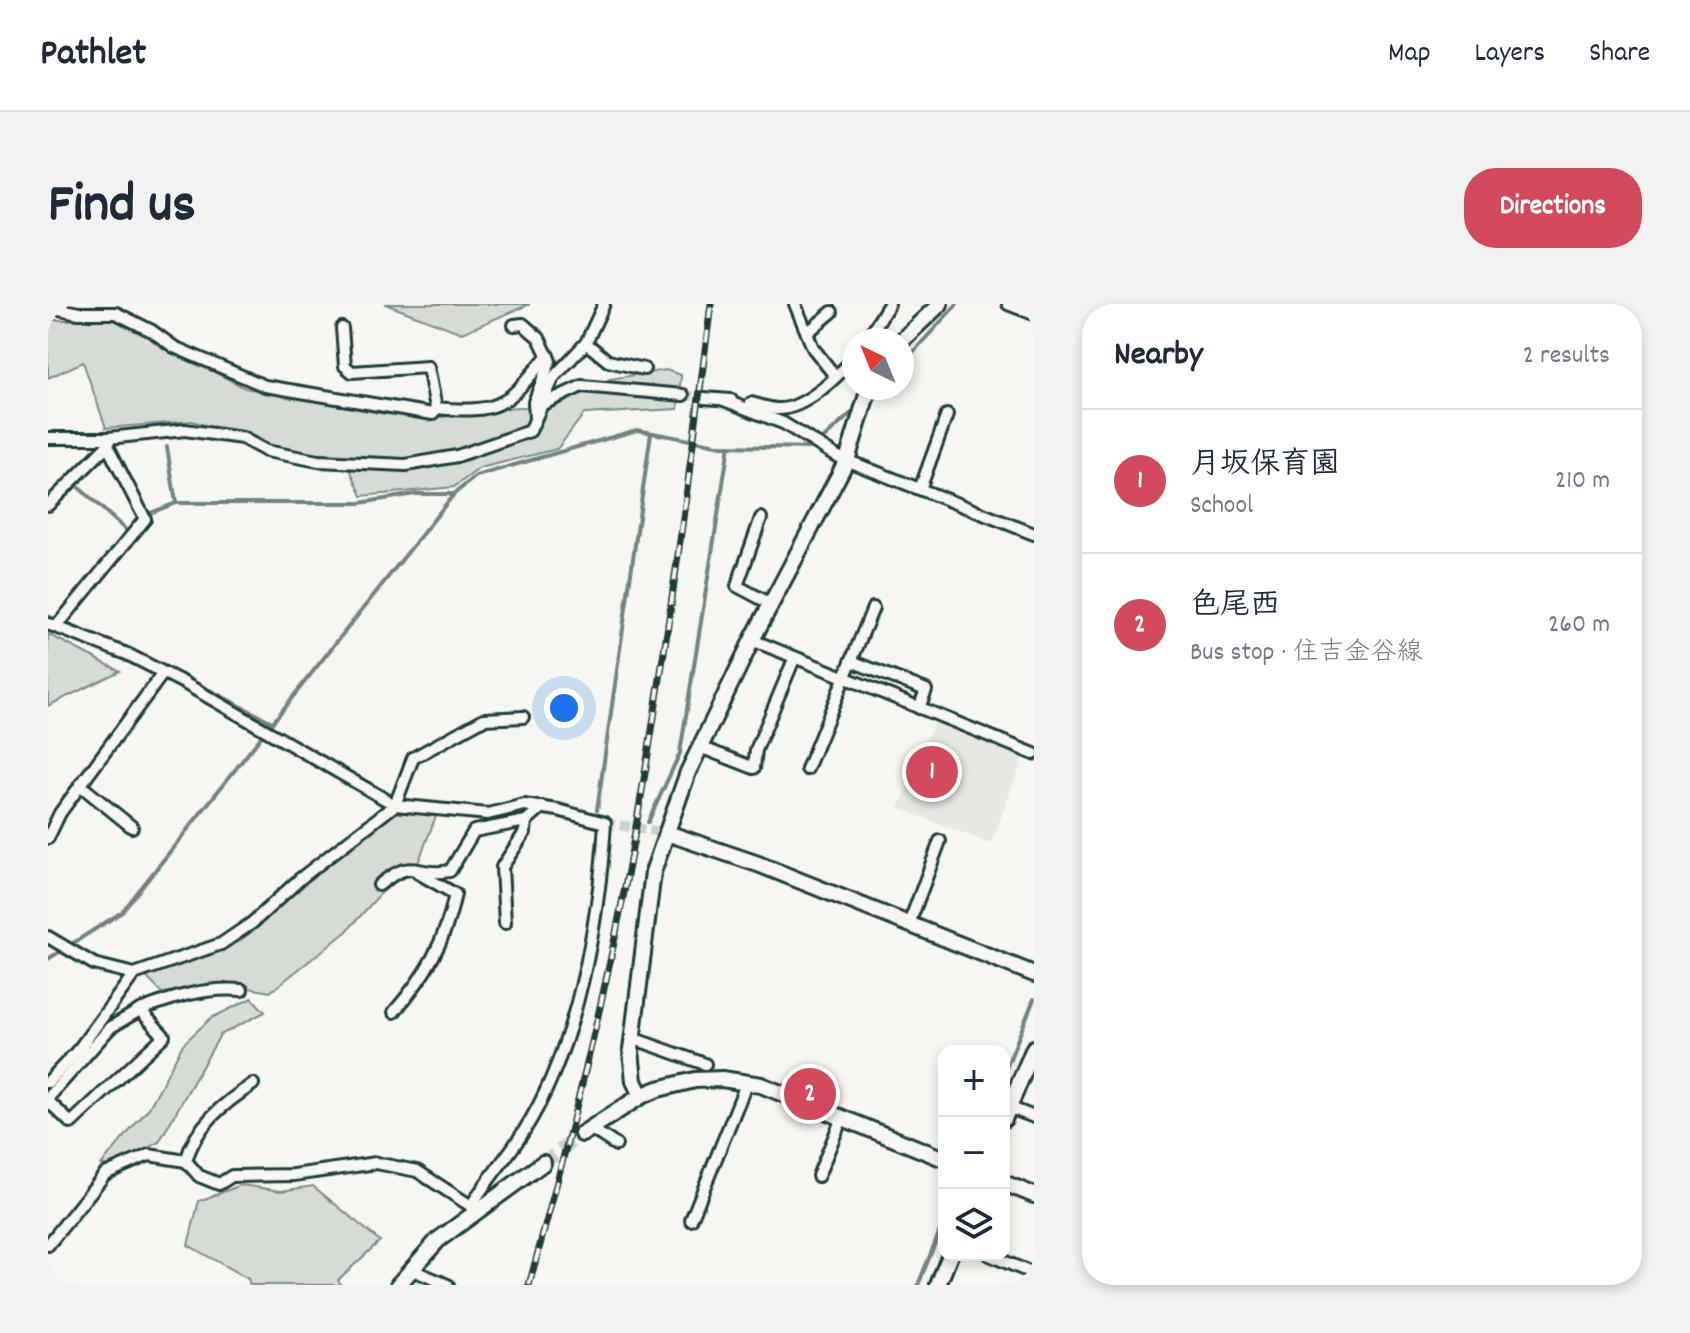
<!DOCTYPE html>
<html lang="en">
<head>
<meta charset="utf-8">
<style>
  :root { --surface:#fff; --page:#f2f2f3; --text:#1f2937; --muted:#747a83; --line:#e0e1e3; --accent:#d1495b }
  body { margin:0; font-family:Dekko,"Klee One",sans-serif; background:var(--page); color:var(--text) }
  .controls { position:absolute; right:24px; bottom:24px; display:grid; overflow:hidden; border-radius:16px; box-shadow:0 4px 12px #0003 }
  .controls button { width:72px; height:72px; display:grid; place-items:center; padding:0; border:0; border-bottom:2px solid var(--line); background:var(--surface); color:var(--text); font:40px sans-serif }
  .compass { position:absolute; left:794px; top:24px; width:72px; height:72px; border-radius:50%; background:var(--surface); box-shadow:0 4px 12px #0003; rotate:317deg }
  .you { position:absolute; left:516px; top:404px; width:28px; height:28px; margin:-20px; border:6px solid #fff; border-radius:50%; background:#1a73e8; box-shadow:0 0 0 12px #1a73e833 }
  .badge { display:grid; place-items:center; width:52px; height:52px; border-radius:50%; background:var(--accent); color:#fff; font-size:26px; font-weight:700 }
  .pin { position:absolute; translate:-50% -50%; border:4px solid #fff; box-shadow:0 2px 8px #0006 }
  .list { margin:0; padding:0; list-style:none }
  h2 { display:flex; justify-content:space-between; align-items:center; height:104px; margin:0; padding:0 32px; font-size:34px }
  h2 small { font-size:26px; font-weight:400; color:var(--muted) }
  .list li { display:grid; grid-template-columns:52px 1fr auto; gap:24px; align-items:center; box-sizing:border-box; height:144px; padding:0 32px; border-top:2px solid var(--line) }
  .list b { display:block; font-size:30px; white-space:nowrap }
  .list p { margin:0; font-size:26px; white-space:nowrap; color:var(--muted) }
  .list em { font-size:26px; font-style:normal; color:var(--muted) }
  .icon { flex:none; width:44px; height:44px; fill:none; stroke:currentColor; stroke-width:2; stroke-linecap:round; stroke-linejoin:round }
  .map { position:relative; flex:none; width:986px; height:981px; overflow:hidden; border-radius:32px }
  header { display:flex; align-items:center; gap:48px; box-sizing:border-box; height:112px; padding:0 40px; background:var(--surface); border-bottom:2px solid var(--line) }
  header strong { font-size:38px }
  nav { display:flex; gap:44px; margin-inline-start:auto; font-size:28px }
  .intro { display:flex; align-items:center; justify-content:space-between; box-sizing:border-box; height:192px; padding:0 48px }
  h1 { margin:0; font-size:56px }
  .button { padding:20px 36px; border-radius:32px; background:var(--accent); color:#fff; font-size:28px; font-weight:700 }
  main { display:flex; gap:48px; padding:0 48px }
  aside { flex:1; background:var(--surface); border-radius:32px; box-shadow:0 4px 12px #0003 }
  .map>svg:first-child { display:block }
  .built { fill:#e6e8e4 }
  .green { fill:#d6dbd6; stroke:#7a8c85; stroke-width:2 }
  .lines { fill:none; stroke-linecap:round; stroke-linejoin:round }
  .stream { stroke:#72847d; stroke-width:4 }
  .street-tunnel { stroke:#cbd1cc; stroke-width:10; stroke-dasharray:10 5; stroke-linecap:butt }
  .secondary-tunnel { stroke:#cbd1cc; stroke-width:14; stroke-dasharray:14 7; stroke-linecap:butt }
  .street-casing { stroke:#1f3d34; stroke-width:16 }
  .secondary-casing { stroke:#1f3d34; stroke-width:20 }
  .street { stroke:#f6f6f2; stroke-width:10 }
  .secondary { stroke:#f6f6f2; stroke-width:14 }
  .rail-casing { stroke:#1f3d34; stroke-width:7 }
  .rail { stroke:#f6f6f2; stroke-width:4; stroke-dasharray:12; stroke-linecap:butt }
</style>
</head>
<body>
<header>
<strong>Pathlet</strong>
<nav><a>Map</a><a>Layers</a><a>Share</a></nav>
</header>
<div class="intro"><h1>Find us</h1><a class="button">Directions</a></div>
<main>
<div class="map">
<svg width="986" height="981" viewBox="0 0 986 981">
  <rect width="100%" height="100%" fill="#f6f6f2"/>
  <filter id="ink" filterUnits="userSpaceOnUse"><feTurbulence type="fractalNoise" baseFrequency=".0125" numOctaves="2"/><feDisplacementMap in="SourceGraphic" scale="16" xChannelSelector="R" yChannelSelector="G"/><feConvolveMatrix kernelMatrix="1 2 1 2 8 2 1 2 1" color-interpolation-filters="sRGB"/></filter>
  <g filter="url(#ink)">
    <!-- built -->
    <polygon class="built" points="887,415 976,450 943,540 851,504"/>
    <!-- green -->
    <g class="green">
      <polygon points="337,0 482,0 414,29"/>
      <polygon points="0,16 67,16 197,84 337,110 394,113 469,103 503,104 562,75 618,66 633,71 630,105 536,110 509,145 432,164 406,183 314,192 302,165 144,117 58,124 35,58 0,74"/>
      <polygon points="0,330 72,367 0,402"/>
      <polygon points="348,506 388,512 370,559 332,590 298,628 222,688 175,679 114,689 97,672 192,637 256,576"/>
      <polygon points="204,694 217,708 172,731 111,838 69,861 53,861 101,804 135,740 163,714"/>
      <polygon points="193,881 233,887 265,882 332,937 290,976 293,981 202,981 200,975 140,941 151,897"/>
    </g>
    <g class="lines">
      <!-- stream -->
      <g class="stream">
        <polyline points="854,60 909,0"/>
        <polyline points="823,95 836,84"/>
        <polyline points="66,140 100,210 128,199 312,199 367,190 406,190"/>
        <polyline points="119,143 128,199"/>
        <polyline points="27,180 80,228 95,212"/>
        <polyline points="0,312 87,348 224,418"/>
        <polyline points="549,506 603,129"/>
        <polyline points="600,518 632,449 681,142"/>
        <polyline points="0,655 74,608 406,190 428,172 589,126 674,142 765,144 809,104"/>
        <polyline points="956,769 986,695"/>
        <polyline points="870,981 896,917"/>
      </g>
      <!-- street-tunnel -->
      <g class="street-tunnel">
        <polyline points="635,91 656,94"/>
        <polyline points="557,519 619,529"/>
      </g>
      <!-- secondary-tunnel -->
      <polyline class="secondary-tunnel" points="495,859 534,830"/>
      <defs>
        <g id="street">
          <polyline points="747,0 765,44 787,72"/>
          <polyline points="960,0 986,10"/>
          <polyline points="0,3 31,9 68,9 104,27 126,43 217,82 385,110 388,104"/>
          <polyline points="466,21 475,20 491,34 502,57 486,98 487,114"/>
          <path d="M294,24L297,62L304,68L380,63L388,104C456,110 458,100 500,51"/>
          <polyline points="759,29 784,8"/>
          <polyline points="819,36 841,0"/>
          <polyline points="538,39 560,57 596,65"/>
          <polyline points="656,94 683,96"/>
          <polyline points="676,96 735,119 790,153 986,230"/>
          <path d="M703,99C711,101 720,104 728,105C755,107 790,73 806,53"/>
          <polyline points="495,100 534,82 635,91"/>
          <polyline points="0,134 60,134 137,126 194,134 218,147 270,157 358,161 409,152 482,127 506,73 538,39 556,0"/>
          <polyline points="872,185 899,111"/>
          <polyline points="0,201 60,141"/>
          <polyline points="713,214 689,282 723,300"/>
          <path d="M0,320L79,350L136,379L347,501L440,510L476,501L510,506L557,519C551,617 529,743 476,827C460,853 439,875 423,902L428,909"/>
          <polyline points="8,323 97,215 61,145 60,134"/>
          <polyline points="704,336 986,450"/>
          <polyline points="803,357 878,386 871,404"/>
          <polyline points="652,443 706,464 708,446 746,355"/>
          <polyline points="759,465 825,304"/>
          <polyline points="32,481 84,523"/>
          <polyline points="0,534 12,509 115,369"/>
          <path d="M331,581C368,551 366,574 402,567L426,527L478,517L494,503"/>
          <polyline points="457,619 454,563 477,528 478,517"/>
          <polyline points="861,620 892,537"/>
          <polyline points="0,633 46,660 86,670 173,640 204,619 253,574 347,501 365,454 436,415 475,413"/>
          <path d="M92,706C127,693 156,683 194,686"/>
          <path d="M346,708C378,671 397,639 407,590L370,569"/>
          <polyline points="584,734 657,760"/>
          <polyline points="0,778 31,745 86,670"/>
          <path d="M205,780C175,800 148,821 138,857L151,872L171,880L184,872L246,871L328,859L369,867L423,902"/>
          <polyline points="0,794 63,723 92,706 116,732 23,819 0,797"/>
          <polyline points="960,803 986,813"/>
          <polyline points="542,824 568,841"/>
          <polyline points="770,872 794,814"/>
          <polyline points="643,916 699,778"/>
          <polyline points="0,941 57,870 101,851 138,857"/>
          <polyline points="941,951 986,970"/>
          <polyline points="362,965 400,981"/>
        </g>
        <g id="secondary">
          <polyline points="854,36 892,0"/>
          <polyline points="619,529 710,560 986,670"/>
          <polyline points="593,792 586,777 583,746 605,568 640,468 704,336 799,156 821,84"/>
          <polyline points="956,815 986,744"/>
          <polyline points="534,830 593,792 610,785 647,776 674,775 713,781 896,855"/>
          <polyline points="956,879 986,891"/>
          <polyline points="350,981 390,936 495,859"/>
          <polyline points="890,981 902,951"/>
        </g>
      </defs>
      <!-- street casing -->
      <use href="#street" class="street-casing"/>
      <!-- secondary casing -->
      <use href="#secondary" class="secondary-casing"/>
      <!-- street -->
      <use href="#street" class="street"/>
      <!-- secondary -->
      <use href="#secondary" class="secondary"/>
      <defs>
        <path id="rail" d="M481,981C521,837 558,692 584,545C616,365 640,182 663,0"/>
      </defs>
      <!-- rail casing -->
      <use href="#rail" class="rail-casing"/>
      <!-- rail -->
      <use href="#rail" class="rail"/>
    </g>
  </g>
</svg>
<div class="controls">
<button>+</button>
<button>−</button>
<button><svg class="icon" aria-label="layers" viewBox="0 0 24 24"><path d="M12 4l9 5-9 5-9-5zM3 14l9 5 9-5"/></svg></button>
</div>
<svg class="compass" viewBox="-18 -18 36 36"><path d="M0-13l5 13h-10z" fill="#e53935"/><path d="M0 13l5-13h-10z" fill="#747a83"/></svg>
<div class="you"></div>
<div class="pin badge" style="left:884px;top:468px">1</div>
<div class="pin badge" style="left:762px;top:790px">2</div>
</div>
<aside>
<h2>Nearby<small>2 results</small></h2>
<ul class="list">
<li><span class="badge">1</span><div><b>月坂保育園</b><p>School</p></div><em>210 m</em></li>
<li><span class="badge">2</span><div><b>色尾西</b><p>Bus stop · 住吉金谷線</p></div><em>260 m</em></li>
</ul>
</aside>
</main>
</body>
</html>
